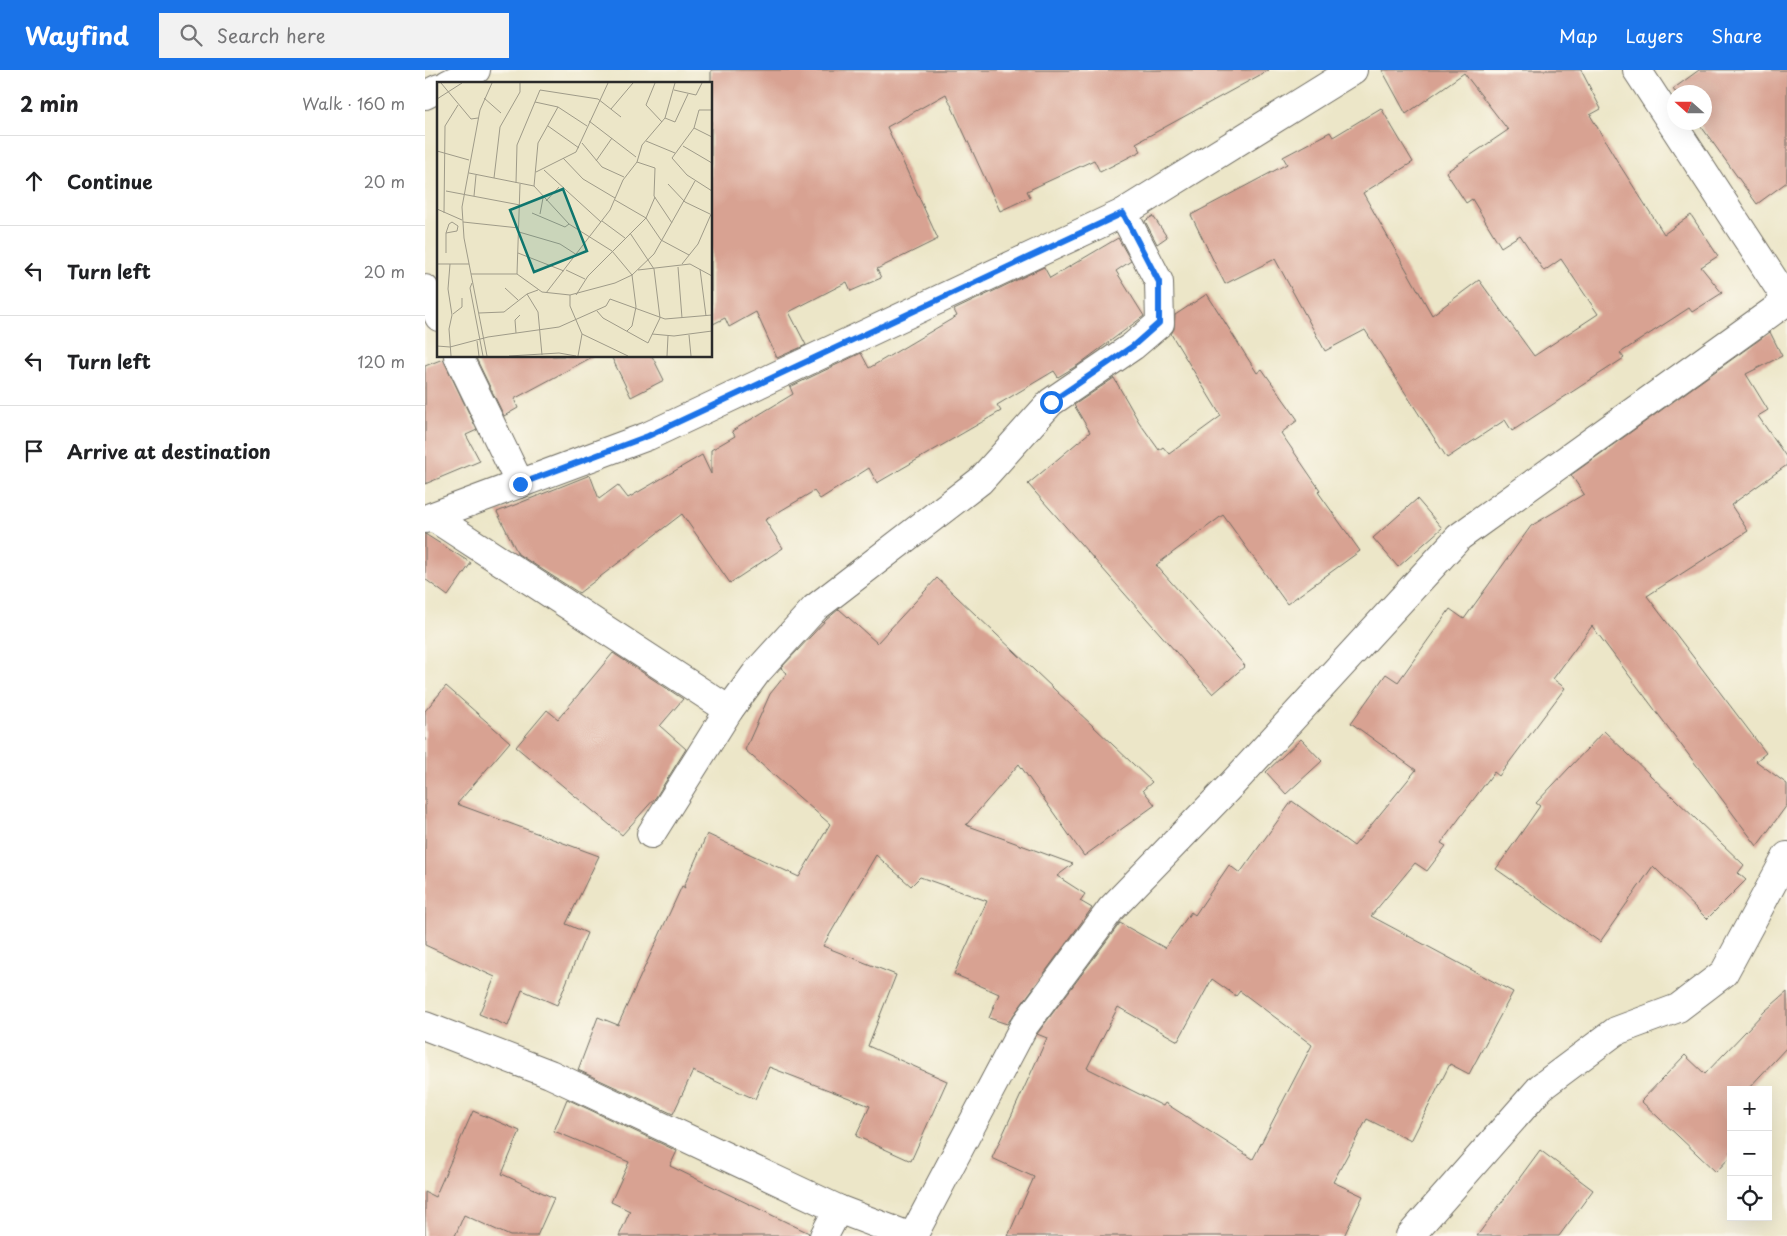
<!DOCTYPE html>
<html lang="en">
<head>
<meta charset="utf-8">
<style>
  :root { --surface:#fff; --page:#f2f2f2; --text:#202124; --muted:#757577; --line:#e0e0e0; --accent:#1a73e8 }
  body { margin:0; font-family:"Playpen Sans",sans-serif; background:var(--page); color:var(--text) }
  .controls { position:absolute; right:15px; bottom:15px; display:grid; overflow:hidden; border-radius:0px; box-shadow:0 5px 20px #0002 }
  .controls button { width:45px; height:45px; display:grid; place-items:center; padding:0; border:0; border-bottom:1px solid var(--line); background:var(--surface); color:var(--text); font:25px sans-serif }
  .compass { position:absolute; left:1242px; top:15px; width:45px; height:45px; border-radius:50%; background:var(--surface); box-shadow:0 5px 20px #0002; rotate:291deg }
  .stop { position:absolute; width:15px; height:15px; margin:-11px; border:4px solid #1a73e8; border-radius:50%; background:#fff }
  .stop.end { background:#1a73e8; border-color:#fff; box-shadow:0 1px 5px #0008 }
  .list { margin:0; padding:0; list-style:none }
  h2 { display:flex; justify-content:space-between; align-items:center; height:65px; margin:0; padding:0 20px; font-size:21px }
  h2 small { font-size:16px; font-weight:400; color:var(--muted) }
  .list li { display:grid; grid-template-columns:32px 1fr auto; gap:15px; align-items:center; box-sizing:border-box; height:90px; padding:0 20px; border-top:1px solid var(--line) }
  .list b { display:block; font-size:19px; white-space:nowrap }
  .list em { font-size:16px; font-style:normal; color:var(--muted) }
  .icon { flex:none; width:28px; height:28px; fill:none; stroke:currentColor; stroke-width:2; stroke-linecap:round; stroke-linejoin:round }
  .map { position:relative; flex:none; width:1362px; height:1166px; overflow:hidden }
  header { display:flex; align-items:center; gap:30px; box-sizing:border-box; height:70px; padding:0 25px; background:var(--accent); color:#fff }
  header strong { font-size:24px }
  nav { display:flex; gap:28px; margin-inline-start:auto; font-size:18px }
  .search { width:350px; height:45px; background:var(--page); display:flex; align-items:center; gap:12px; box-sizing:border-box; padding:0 18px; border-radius:0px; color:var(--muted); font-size:19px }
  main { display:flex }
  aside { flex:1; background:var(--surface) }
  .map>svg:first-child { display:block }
  .building { fill:#d8a292; fill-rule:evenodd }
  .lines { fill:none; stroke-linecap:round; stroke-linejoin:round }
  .street-casing { stroke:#6f6c62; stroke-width:30 }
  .street { stroke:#fff; stroke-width:28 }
  .route { stroke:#1a73e8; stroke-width:6 }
  .inset-road { fill:none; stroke:#9f9b89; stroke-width:1 }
  .view { fill:#0f766e; fill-opacity:0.15; stroke:#0f766e; stroke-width:2.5 }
  .inset-edge { fill:none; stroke:#2b2b2b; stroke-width:2.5 }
</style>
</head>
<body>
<header>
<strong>Wayfind</strong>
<div class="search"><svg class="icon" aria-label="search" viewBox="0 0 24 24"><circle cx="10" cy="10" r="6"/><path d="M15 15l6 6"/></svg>Search here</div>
<nav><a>Map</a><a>Layers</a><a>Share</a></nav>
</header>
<main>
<aside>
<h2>2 min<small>Walk · 160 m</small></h2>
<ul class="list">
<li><svg class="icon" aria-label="ahead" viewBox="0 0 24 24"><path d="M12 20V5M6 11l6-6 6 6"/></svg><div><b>Continue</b></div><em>20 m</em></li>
<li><svg class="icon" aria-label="left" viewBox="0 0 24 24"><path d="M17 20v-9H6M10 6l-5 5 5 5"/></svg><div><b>Turn left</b></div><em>20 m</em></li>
<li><svg class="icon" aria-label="left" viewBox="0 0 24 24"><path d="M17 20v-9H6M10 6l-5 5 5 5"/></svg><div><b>Turn left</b></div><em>120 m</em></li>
<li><svg class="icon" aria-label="arrive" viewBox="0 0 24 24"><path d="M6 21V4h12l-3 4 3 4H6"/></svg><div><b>Arrive at destination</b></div></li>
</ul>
</aside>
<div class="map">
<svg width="1362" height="1166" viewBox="0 0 1362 1166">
  <rect width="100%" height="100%" fill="#fbf7ec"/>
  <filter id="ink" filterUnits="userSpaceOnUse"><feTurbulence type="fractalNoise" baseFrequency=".02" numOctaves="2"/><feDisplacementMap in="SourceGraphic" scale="10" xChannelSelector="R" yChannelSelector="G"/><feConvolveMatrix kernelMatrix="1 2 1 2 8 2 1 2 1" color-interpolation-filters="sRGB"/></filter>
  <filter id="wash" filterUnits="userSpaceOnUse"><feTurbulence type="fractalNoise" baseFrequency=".0096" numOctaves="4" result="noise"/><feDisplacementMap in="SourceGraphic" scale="20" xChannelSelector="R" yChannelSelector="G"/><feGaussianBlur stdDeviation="1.12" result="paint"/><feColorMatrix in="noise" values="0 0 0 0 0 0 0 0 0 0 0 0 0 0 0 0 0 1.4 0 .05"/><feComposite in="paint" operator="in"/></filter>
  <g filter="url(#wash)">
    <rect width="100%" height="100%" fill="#ece6c8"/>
    <g id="blocks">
      <!-- building -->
      <g class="building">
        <polygon points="286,0 844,0 711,73 716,81 675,102 669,90 602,121 605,127 575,141 521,24 462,57 513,169 452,199 456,208 426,221 422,212 364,242 381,275 352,288 331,242 304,257 300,248 286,255"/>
        <polygon points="957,0 1156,0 1176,39 1165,45 1194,94 1239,164 1266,145 1293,186 1276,197 1297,223 1267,242 1264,238 1195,283 1199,288 1087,361 1080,350 1022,388 940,260 900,281 850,189 800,214 766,145 862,94 858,87 905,62 908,67 956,38 988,92 938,123 1007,245 1054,210 1109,286 1173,244 1136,189 1119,201 1095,165 1076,177 1047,129 1041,133 1021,102 1083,60 1039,3 981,44"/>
        <polygon points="1274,0 1362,0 1362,112 1332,134 1273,52 1280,52 1280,22 1250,22 1248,19"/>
        <polygon points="728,146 742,167 732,174 720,151"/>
        <polygon points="693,168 706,191 691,201 719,246 653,295 633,307 629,301 572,335 576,341 452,413 444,398 395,429 389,421 340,450 358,478 305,513 257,444 154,523 93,484 72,442 165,405 174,429 193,415 203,428 277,385 286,404 286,380 310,366 307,361 368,324 365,317 436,283 444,298 532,246 529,240 619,197 625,208"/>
        <polygon points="782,224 832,303 837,299 873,350 856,363 895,420 893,422 935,481 862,534 798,445 731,495 820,596 788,624 603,414 665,362 649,335 689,308 714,352 734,380 738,377 744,384 796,346 746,264 749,259 750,245"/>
        <path d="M1345,262L1357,286L1321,304L1343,340L1333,346L1362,388V395L1306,435L1323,461L1222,526L1341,683L1331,691L1362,714V735L1332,776L1167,556L1128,609L1140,618L1074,706L1069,702L1016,773L1021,776L1002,801L990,793L946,846L1088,922L1044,1004L1025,994L986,1071L942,1049L908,1112L938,1126L919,1166H583L609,1107L567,1088L622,968L612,964L695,853L740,878L766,842L770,845L804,795L815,803L867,731L929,776L991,700L926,653L961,604L973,612L1025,539L1039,549L1106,456L1159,424L1146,405ZM787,909L811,926L815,921L887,975L828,1089L740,1033L738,1036L662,998L693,937L753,971Z"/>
        <polygon points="50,286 169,286 89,329 93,338 79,346"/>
        <polygon points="186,286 227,286 239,310 206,327"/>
        <polygon points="18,289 52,360 41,365 55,391 0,414 0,296"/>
        <polygon points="992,429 1017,458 973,497 948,468"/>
        <polygon points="0,464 46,493 23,526 0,509"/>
        <polygon points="512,508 727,712 718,720 730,735 659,786 594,694 541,755 648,794 632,806 660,824 655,831 667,838 582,954 564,948 574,924 529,904 562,831 495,807 486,816 451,785 398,876 471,905 443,976 522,1011 486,1091 431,1066 445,1036 344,997 330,1029 268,1001 248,1044 153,1000 173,947 193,955 257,816 260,818 259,816 282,764 374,807 405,754 320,680 345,624 362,603 356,598 401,550 414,539 452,573"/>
        <polygon points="188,583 258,629 235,656 261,679 231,727 197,765 91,677 122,640 133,649"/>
        <polygon points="21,616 85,672 32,734 174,786 141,854 162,863 132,935 97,920 83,956 54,944 70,907 0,875 0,641"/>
        <polygon points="1179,661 1319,795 1313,803 1321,810 1282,849 1228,796 1175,872 1071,799 1115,736 1111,733"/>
        <polygon points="876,669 897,691 861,724 841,702"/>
        <polygon points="1362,922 1362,977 1322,1020 1306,1020 1306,1086 1291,1102 1216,1031 1260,985 1280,1004 1340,941"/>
        <polygon points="142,1029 252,1081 245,1096 384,1163 383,1166 194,1166 205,1141 186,1132 204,1092 129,1061"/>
        <polygon points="48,1041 95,1061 77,1104 129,1128 112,1166 85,1166 39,1145 30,1166 0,1166 0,1122 10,1127"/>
        <polygon points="1115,1080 1168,1120 1134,1166 1052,1166"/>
      </g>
    </g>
  </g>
  <g filter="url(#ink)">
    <use href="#blocks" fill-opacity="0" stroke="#6f6c62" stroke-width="1"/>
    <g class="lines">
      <defs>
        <g id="street">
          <polyline points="1212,0 1362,230"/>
          <polyline points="23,14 51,0"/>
          <polyline points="0,25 14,18"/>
          <polyline points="0,219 14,247"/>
          <polyline points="33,286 95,414"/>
          <polyline points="8,447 304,640"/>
          <polyline points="0,449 223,366 698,143 928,0"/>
          <polyline points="226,764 304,640 332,602 390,538 555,411 626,332 708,276 735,253 734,212 698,143"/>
          <polyline points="0,956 125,1004 413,1139 484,1166"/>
          <polyline points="399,1166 413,1139"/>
          <polyline points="488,1166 599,956 686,839 808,713 1034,467 1362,231"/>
          <polyline points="985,1166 1116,1017 1191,961 1253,938 1299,903 1362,786"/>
        </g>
      </defs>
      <!-- street casing -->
      <use href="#street" class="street-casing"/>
      <!-- street -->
      <use href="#street" class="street"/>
    </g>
  </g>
  <g class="lines" filter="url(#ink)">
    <!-- route -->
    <polyline class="route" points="95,414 223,366 698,143 734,212 734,253 708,276 626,332"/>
  </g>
  <!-- overview -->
  <g transform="translate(12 12)">
    <rect width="275" height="275" fill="#ece6c8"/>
    <path class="inset-road" d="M4,1L34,37L41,36M218,1L209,23L225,40M237,8L259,13L265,1M47,16L64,31M0,17L25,1M98,20L121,25L150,44M121,25L101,61L97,104L132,142L175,169L195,193L199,225L195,244L190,249M174,27L196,1M275,28H262L257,46L235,76L250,93L275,109M228,36L238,40L251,12M152,39L199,75M111,44L142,66M257,46L275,55M209,59L238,71M145,61L165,85L187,95M246,64L275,81M0,69L32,78M126,76L146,97L178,116M159,79L175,56M200,80L218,86L217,114L235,141M107,88L164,140M99,90L139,70L171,1M32,91L97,104M57,96L63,45L83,10V1M79,101L80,63L103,8L161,17L184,35M231,102L248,120L273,132M9,109L83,123M37,114L39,93M178,118L209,136L224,158L252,173M109,119L122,105M0,127L25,138M7,131L8,44L21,23M95,131L128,145L132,142M103,132L106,116M165,139L188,156M26,140L82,146M82,150L123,162L140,173M9,171V151L12,142L15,140L21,144L20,149L9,151M81,171L127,189M0,182H32M13,182L11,207L15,233L12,247L14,274M245,182L261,162L275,130M241,185L245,236M263,187L269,234M129,188L148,197M201,188L253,182L275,194M34,192H80L105,210L133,213L178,201L195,193L217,172L258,99M80,192L83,102M35,201L33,206L46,274M68,206L81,218M109,211L173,128L186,98L200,80L205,63L228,36L238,1M90,212L101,230L105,273M133,213V224L145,252L191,274M139,213L151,194L209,136L218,115M160,229L166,236L211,261L223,236L217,187L193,151M42,231L67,230L90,212L101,208M16,232L25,225V216M79,251L78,238L83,233M215,252L237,254L275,249M252,253L254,274M40,259L42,274M0,264L13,265L51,255L122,245L169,224L173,217L228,237L275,233M50,274L27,156L25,125L43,28L55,1M72,274L122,271L139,274M141,274L145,252M230,274L231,254"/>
    <path class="view" d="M126,107L150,169L97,190L73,128Z"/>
    <rect width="275" height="275" class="inset-edge"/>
  </g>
</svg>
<div class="controls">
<button>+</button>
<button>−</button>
<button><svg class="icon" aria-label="locate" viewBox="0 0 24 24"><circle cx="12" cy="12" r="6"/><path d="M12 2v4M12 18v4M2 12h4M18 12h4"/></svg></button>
</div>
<svg class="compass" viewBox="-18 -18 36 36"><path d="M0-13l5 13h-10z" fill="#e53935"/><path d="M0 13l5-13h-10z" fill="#757577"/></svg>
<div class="stop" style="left:626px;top:332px"></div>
<div class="stop end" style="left:95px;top:414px"></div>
</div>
</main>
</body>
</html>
